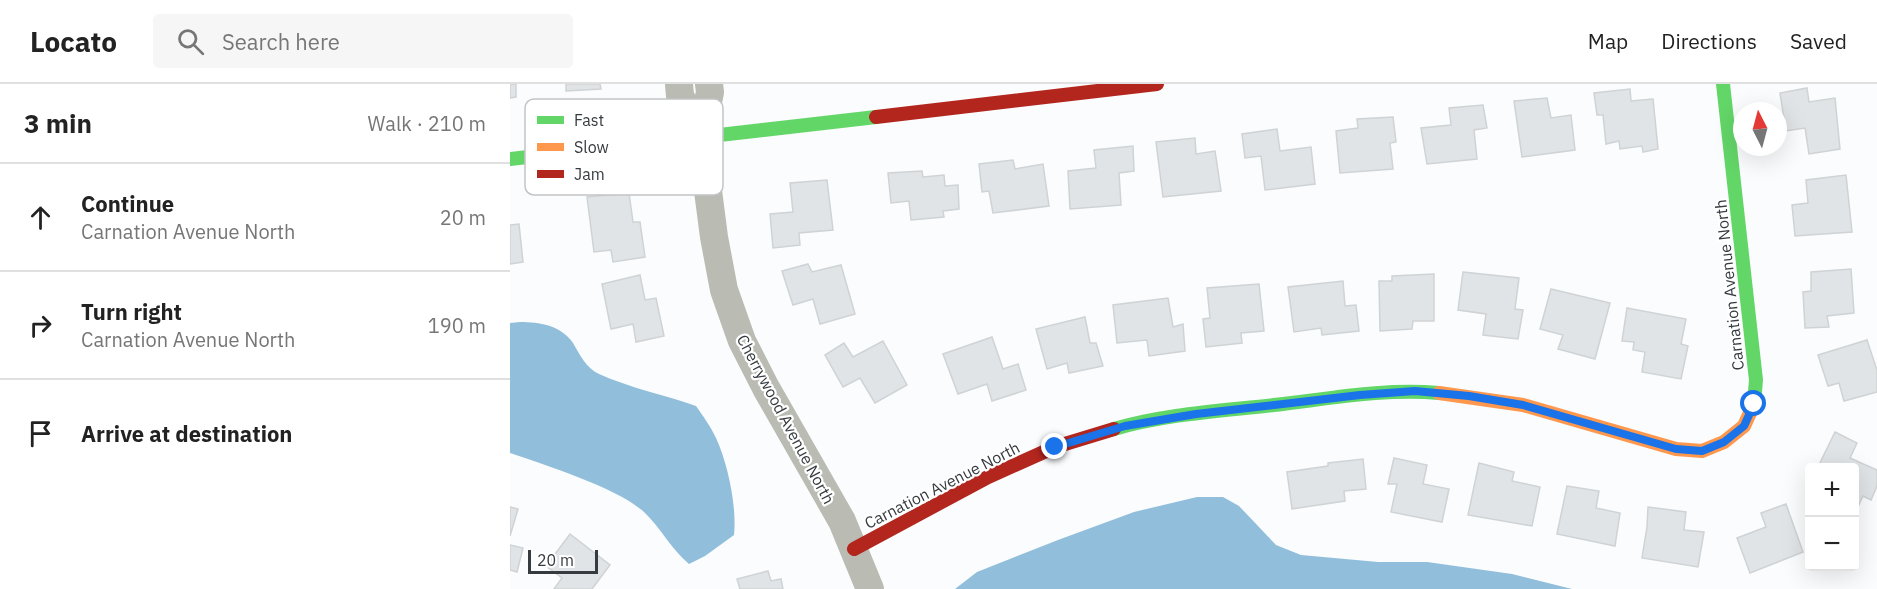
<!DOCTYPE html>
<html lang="en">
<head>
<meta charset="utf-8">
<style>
  :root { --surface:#fff; --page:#f6f6f6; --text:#222; --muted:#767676; --line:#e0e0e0 }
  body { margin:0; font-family:"IBM Plex Sans",sans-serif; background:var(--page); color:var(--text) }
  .controls { position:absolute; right:18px; bottom:18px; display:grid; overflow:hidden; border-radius:6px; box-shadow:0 6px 24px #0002 }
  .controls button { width:54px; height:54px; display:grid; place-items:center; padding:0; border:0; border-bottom:2px solid var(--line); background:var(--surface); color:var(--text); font:30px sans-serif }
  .compass { position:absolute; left:1223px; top:18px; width:54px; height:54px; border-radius:50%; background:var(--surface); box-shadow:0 6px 24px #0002; rotate:354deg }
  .scale { position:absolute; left:18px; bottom:15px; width:70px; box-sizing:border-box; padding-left:6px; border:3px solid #353b3f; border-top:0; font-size:16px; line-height:21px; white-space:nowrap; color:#353b3f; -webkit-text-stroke:4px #fff; paint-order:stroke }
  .stop { position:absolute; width:18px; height:18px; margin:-14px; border:4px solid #1a73e8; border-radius:50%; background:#fff }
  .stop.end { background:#1a73e8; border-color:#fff; box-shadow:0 2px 6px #0008 }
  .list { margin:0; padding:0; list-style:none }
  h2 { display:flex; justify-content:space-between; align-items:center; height:78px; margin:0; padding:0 24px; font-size:26px }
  h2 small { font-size:20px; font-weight:400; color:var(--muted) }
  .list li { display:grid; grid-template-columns:39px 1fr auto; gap:18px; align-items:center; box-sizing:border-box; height:108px; padding:0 24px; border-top:2px solid var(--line) }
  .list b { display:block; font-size:22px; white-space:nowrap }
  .list p { margin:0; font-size:20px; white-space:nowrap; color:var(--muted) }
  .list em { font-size:20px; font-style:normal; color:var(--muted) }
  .icon { flex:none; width:33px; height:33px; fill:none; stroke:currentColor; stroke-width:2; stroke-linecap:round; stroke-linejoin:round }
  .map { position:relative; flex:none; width:1367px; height:505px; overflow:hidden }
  header { display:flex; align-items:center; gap:36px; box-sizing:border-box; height:84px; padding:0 30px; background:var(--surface); border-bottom:2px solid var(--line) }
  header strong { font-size:28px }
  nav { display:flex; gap:33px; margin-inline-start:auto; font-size:21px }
  .search { width:420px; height:54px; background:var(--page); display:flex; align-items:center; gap:15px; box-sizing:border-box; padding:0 21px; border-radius:6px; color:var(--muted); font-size:22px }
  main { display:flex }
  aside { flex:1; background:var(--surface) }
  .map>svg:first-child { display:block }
  .water { fill:#90bedb }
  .building { fill:#e0e4e7; stroke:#cfd3d5; stroke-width:1.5 }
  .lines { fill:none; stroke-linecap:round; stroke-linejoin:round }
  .street { stroke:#babbb2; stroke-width:28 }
  .fast { stroke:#63d668; stroke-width:14 }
  .slow { stroke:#ff974d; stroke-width:14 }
  .jam { stroke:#b3261e; stroke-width:14 }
  .route { stroke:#1a73e8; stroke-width:8 }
  .labels { text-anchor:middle; stroke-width:4.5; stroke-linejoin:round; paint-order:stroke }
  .street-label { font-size:16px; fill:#353b3f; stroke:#fff }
  .key { fill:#fff; stroke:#c2c4c5; stroke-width:1.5 }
  .key-label { font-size:16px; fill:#353b3f }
</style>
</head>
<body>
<header>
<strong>Locato</strong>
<div class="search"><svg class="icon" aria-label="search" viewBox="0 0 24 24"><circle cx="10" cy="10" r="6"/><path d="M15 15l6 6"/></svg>Search here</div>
<nav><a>Map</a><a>Directions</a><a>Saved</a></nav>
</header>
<main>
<aside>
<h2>3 min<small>Walk · 210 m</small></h2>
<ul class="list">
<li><svg class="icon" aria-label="ahead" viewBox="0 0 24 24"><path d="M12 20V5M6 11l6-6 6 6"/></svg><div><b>Continue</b><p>Carnation Avenue North</p></div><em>20 m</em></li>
<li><svg class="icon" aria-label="right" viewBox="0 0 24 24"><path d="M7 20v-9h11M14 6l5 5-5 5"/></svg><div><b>Turn right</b><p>Carnation Avenue North</p></div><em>190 m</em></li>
<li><svg class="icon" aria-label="arrive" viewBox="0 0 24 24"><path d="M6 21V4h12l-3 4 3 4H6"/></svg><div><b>Arrive at destination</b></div></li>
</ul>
</aside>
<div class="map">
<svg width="1367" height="505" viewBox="0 0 1367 505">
  <rect width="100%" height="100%" fill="#fafcfd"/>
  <!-- water -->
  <g class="water">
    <path d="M10,238C29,238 51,241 63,259C70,271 76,284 89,290C120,304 155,311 186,322C193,332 201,343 206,354C218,380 227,423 224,451L195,472L179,480C161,465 151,444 134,428C108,404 35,381 0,369V239Z"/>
    <polygon points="687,413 713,413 729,422 766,461 791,471 868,478 917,478 1002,490 1062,505 445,505 467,488 548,456 624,428"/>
  </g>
  <!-- building -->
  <g class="building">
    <polygon points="0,0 6,0 6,13 0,14"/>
    <polygon points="56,0 90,0 91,5 56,7"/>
    <polygon points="1297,4 1299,18 1325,14 1330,65 1299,70 1295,44 1276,47 1270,9"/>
    <polygon points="1120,5 1121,17 1143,15 1148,65 1133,68 1132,62 1110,65 1109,57 1096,60 1093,31 1087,31 1084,9"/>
    <polygon points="1037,14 1041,34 1061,31 1065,66 1012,73 1004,17"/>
    <polygon points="973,21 977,44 964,46 967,75 917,80 911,44 941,41 939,24"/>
    <polygon points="883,33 886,58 880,59 883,85 830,89 826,47 848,44 847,35"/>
    <polygon points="767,45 770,67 801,63 805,100 755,106 751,72 735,74 732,50"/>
    <polygon points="685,54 686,70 705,67 711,107 653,113 646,58"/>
    <polygon points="623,62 624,87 609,89 611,121 560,125 558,87 586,84 584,66"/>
    <polygon points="503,76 505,85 533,80 539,122 483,129 479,107 472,108 469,80"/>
    <polygon points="412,87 413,93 434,91 435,102 448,101 449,125 433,127 434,133 401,136 399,117 381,119 378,89"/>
    <polygon points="1336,91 1342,148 1285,152 1282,121 1298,119 1296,96"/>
    <polygon points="317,96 323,146 289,149 290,161 263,164 260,130 283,128 280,99"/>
    <polygon points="119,109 123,138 130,138 135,173 103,178 101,166 84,168 77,113"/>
    <polygon points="9,140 13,178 0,180 0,141"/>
    <polygon points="298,180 302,188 331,181 345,230 310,240 303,215 283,221 272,187"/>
    <polygon points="1341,185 1344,229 1317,232 1319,243 1295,244 1293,208 1301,207 1301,188"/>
    <polygon points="953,188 1009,194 1005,225 1013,226 1008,255 973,251 976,230 948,226"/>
    <polygon points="924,190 924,237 903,237 902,245 870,247 869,197 882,197 882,192"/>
    <polygon points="130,191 135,216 146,214 154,252 126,258 123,240 101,245 92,200"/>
    <polygon points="833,197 835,222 846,221 849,247 812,251 811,244 784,248 778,203"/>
    <polygon points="749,200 754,247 731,249 732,259 696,263 693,235 700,234 697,204"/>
    <polygon points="1041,205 1100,219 1085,275 1048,265 1053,251 1030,245"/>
    <polygon points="658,214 663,243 673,240 675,267 639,272 637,256 607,259 603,221"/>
    <polygon points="1117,224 1176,235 1171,260 1178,262 1171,295 1132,288 1135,268 1123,266 1124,258 1112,257"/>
    <polygon points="575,233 580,259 586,259 593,282 559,289 557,279 537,285 526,245"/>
    <polygon points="482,253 493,285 508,280 516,306 482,317 477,300 448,310 433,270"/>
    <polygon points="1357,256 1367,286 1367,308 1334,317 1329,299 1318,302 1308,271"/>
    <polygon points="373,257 397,301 365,319 350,294 333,303 315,271 334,259 343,273"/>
    <polygon points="1325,348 1347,359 1340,374 1367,386 1367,402 1361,416 1353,412 1344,431 1344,384 1315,384 1309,381"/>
    <polygon points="884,374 917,381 913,400 939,405 932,438 881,428 887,400 878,400"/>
    <polygon points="853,375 856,405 834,407 835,417 782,425 777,388 818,382 818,379"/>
    <polygon points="969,379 1004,388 1002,397 1030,403 1022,442 958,431"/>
    <polygon points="1057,402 1089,407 1086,424 1110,429 1105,462 1047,450"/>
    <polygon points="1276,420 1293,468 1240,489 1227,454 1256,443 1251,429"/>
    <polygon points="0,423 8,425 0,452"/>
    <polygon points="1138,423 1176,428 1174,446 1194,448 1188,483 1132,474 1137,443"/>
    <polygon points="60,450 100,481 82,505 44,505 52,494 36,482"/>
    <polygon points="0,461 13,464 7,488 0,486"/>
    <polygon points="258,487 261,497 271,495 273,505 230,505 227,495"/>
  </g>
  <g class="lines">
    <!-- street -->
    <g class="street">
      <polyline points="169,0 170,12 191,53"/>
      <polyline points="199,0 200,8 191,53 204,153 214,206 232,257 256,304 332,437 360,505"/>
    </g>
    <!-- fast -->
    <g class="fast">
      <polyline points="1213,0 1246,296 1244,320"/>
      <polyline points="0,75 366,33"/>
      <path d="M604,345C655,330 711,327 764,321C818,315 874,304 929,309"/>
    </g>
    <!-- slow -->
    <polyline class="slow" points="929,309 1013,321 1166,365 1192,367 1214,358 1234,342 1244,320"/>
    <!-- jam -->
    <g class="jam">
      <polyline points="366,33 647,0"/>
      <polyline points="344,465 478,393 545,363 604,345"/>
    </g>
  </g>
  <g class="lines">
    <!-- route -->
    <polyline class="route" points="545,363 615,342 686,330 850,311 905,307 959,312 1013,321 1166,365 1192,367 1214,358 1234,342 1244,320"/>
  </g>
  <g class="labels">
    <!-- street labels -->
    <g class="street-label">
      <text transform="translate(1219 201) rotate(-96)" y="6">Carnation Avenue North</text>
      <text transform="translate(276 335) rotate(62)" y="6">Cherrywood Avenue North</text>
      <text transform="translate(432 401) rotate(-27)" y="6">Carnation Avenue North</text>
    </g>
  </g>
  <!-- legend -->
  <rect x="15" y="15" width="198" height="96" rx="9" class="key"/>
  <rect x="27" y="32" width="27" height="8" fill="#63d668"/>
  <rect x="27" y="59" width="27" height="8" fill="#ff974d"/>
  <rect x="27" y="86" width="27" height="8" fill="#b3261e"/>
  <g class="key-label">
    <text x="64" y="42">Fast</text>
    <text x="64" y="69">Slow</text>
    <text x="64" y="96">Jam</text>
  </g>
</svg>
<div class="controls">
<button>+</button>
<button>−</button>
</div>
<svg class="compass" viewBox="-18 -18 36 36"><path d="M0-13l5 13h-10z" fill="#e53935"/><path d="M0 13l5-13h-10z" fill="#767676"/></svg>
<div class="scale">20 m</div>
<div class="stop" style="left:1244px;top:320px"></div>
<div class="stop end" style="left:545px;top:363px"></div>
</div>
</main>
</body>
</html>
